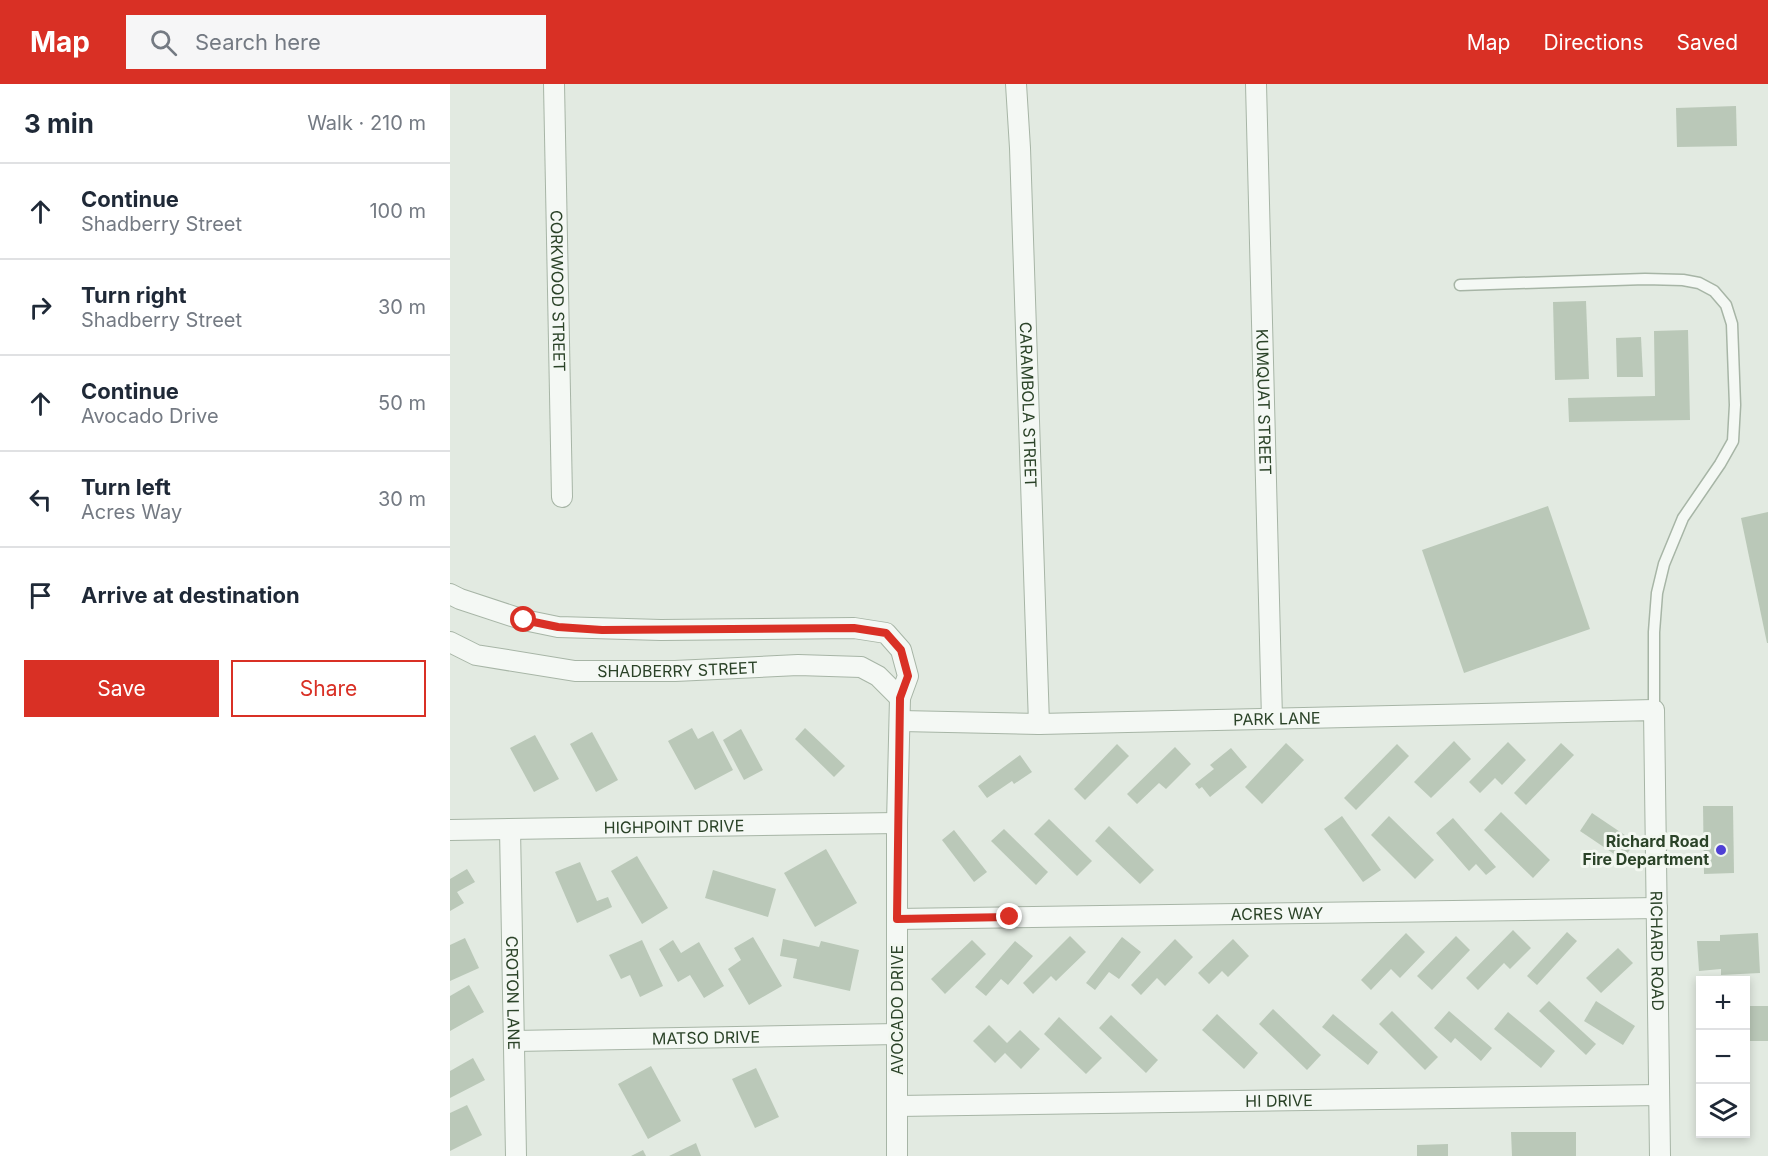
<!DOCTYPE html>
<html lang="en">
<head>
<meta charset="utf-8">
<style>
  :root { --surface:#fff; --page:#f6f6f7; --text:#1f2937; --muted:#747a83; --line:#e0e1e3; --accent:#d93025 }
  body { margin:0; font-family:Inter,sans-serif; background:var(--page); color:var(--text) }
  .controls { position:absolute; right:18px; bottom:18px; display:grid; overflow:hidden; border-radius:0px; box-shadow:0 3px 9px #0003 }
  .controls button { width:54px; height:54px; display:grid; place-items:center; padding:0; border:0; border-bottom:2px solid var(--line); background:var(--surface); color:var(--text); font:30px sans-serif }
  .stop { position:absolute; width:18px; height:18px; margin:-14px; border:4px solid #d93025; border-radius:50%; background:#fff }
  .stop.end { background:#d93025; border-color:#fff; box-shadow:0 2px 6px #0008 }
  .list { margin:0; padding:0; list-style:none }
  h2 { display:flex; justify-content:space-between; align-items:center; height:78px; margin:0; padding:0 24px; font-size:26px }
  h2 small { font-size:20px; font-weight:400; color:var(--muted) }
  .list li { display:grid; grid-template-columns:39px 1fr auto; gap:18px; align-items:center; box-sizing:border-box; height:96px; padding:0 24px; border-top:2px solid var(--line) }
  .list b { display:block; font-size:22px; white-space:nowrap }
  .list p { margin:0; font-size:20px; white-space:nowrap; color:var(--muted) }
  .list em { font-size:20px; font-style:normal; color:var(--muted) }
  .actions { display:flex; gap:12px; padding:18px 24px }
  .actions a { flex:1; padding:14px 0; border:2px solid var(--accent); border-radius:0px; text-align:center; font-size:21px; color:var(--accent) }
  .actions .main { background:var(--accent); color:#fff }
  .icon { flex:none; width:33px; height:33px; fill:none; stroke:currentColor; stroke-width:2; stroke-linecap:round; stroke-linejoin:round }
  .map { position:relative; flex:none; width:1318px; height:1072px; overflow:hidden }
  header { display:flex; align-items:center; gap:36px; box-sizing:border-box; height:84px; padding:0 30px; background:var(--accent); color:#fff }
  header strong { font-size:28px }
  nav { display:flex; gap:33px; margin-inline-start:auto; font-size:21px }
  .search { width:420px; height:54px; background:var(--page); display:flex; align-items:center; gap:15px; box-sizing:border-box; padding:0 21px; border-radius:0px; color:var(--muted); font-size:22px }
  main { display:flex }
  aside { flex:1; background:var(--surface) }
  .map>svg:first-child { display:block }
  .building { fill:#bac8b8 }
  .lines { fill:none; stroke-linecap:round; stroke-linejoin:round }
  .lane-casing { stroke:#a7b5a6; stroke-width:13 }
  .street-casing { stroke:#a7b5a6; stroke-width:22 }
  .lane { stroke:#f4f8f4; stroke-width:10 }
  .street { stroke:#f4f8f4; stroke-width:20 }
  .route { stroke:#d93025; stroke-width:8 }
  .poi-dot { fill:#4f40d5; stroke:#f2f7f0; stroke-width:2 }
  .labels { text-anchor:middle; stroke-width:6; stroke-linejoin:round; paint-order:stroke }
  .street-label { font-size:16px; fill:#2b4328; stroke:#f2f7f0 }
  .poi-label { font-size:16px; font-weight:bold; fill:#2b4328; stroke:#f2f7f0; text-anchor:end }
</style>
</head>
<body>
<header>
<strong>Map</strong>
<div class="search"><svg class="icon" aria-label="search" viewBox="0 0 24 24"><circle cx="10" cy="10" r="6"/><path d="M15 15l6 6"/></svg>Search here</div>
<nav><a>Map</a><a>Directions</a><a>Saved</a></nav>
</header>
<main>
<aside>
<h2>3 min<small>Walk · 210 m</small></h2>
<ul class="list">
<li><svg class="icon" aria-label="ahead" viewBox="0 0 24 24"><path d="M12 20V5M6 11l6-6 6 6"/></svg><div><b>Continue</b><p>Shadberry Street</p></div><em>100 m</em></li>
<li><svg class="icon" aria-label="right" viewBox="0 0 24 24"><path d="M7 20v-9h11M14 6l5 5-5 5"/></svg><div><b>Turn right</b><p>Shadberry Street</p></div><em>30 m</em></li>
<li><svg class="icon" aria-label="ahead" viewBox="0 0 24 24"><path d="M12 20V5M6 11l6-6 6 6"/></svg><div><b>Continue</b><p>Avocado Drive</p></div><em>50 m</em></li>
<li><svg class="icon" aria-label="left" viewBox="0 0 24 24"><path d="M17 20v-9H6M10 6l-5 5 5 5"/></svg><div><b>Turn left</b><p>Acres Way</p></div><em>30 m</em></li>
<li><svg class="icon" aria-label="arrive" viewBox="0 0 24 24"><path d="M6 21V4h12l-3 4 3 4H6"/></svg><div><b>Arrive at destination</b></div></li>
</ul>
<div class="actions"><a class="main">Save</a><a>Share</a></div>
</aside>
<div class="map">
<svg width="1318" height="1072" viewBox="0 0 1318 1072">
  <rect width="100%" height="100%" fill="#e2eae1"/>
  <!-- building -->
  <g class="building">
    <polygon points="1286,22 1287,62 1227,63 1226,24"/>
    <polygon points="1136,217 1139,295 1105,296 1103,218"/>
    <polygon points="1238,246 1240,336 1119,338 1118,314 1205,312 1204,247"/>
    <polygon points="1191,253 1193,293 1167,293 1166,254"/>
    <polygon points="1098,422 1140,545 1014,589 972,466"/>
    <polygon points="1318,428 1318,559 1317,559 1291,434"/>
    <polygon points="242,644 248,655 263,647 283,686 245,706 218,657"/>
    <polygon points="355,644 395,682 384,693 345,655"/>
    <polygon points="291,645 313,686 294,696 273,656"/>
    <polygon points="142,648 168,696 146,708 120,660"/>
    <polygon points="85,651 109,695 84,708 60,664"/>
    <polygon points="1004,657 1021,675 981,714 964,698"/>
    <polygon points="1058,658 1076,676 1052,701 1045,694 1030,709 1019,698"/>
    <polygon points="836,659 854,676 812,720 795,703"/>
    <polygon points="1111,659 1124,671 1076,721 1064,709"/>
    <polygon points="667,660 679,672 635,716 624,705"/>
    <polygon points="947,660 959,672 906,726 894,714"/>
    <polygon points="725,663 741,680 716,705 709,699 687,720 677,710"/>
    <polygon points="781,664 797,683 760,713 752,703 749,705 745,700 764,685 760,681"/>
    <polygon points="570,671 582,688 564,700 562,697 537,714 528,702"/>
    <polygon points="1253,722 1283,722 1284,789 1254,790"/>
    <polygon points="1051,728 1100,776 1083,794 1034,746"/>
    <polygon points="1142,729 1185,758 1173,776 1130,747"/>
    <polygon points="892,732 931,786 913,798 874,745"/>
    <polygon points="939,732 984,776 965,795 921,751"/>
    <polygon points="1003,734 1046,783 1036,791 1026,780 1019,787 986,749"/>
    <polygon points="599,735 642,777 627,792 584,750"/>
    <polygon points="659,742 704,786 690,800 645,757"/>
    <polygon points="554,745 598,788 586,801 541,757"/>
    <polygon points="504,746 537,788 524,798 492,756"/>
    <polygon points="376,765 407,819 365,843 334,789"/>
    <polygon points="187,772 218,824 192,840 161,787"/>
    <polygon points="130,778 147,817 158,813 162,823 127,839 105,788"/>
    <polygon points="17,785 25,798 7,808 14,819 0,827 0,795"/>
    <polygon points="263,786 326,805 318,833 255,814"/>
    <polygon points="1063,846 1081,864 1060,885 1054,879 1028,906 1016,894"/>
    <polygon points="1117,848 1127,857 1087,901 1077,892"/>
    <polygon points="956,849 975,868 950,894 941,885 921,906 911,896"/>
    <polygon points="1308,849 1310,889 1271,891 1271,885 1249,887 1247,857 1270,857 1270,851"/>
    <polygon points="620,852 636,868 606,897 601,892 583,910 573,899"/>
    <polygon points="1006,852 1020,866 982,906 967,892"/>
    <polygon points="303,853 332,902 299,921 278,885 291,876 284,864"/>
    <polygon points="672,853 691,868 669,895 659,888 645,906 636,899"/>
    <polygon points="15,854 29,884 0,897 0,861"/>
    <polygon points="333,855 369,863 371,857 409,866 400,907 343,894 347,875 330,872"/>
    <polygon points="725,855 743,873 715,902 707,894 691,911 681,901"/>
    <polygon points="783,855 799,872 778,893 772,887 759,900 748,889"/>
    <polygon points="192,856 213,902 190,913 180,891 171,895 159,871"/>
    <polygon points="223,856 231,869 249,858 274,902 254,914 240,891 228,898 209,865"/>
    <polygon points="522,856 536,870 495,910 481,895"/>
    <polygon points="565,857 583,872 558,901 551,895 536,912 525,903"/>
    <polygon points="1168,864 1183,879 1151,909 1136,894"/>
    <polygon points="19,901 34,928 0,947 0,912"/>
    <polygon points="1099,917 1146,960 1136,971 1089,927"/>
    <polygon points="1146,917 1185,942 1173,961 1134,937"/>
    <rect x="1296" y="922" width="22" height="35"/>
    <polygon points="823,925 871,971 857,986 809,940"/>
    <polygon points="942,927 988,973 975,986 929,940"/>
    <polygon points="999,927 1042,964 1031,977 1005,954 1001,959 984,944"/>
    <polygon points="1058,928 1105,967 1091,984 1044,945"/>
    <polygon points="767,930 808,969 794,985 752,946"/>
    <polygon points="883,930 928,968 918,981 872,943"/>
    <polygon points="661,931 708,976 696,989 649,944"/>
    <polygon points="609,933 652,974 636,990 594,950"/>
    <polygon points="539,941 557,959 570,946 590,965 571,985 555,969 545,979 523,957"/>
    <polygon points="23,974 35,996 0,1014 0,987"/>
    <polygon points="201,982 231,1037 198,1055 168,1000"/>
    <polygon points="306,984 329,1033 305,1044 282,995"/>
    <polygon points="17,1021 32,1051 0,1067 0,1029"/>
    <polygon points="1061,1048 1126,1048 1126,1072 1062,1072"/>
    <polygon points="246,1059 251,1072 219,1072"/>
    <polygon points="998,1060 998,1072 967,1072 967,1061"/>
    <polygon points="193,1066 196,1072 181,1072"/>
  </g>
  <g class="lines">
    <defs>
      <polyline id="lane" points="1010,201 1195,195 1233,196 1249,199 1264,207 1276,221 1282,240 1285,321 1283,357 1270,380 1233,434 1214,480 1207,509 1204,548 1204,626"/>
      <g id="street">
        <path id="s1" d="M104,0L112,413"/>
        <path id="s2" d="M566,0L570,64L589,640"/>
        <path id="s3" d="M806,0L822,635"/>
        <polyline points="0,510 10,515 74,536 108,543 211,546 404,544 436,549 451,566 458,592 450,614 447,739 447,1072"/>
        <path id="s4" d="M0,558L26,571L125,587H225L348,581L411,583L428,592L450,614"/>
        <path id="s5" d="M451,637L589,640L1204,626L1210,1072"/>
        <path id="s6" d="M60,745L66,1072"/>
        <path id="s7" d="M0,746L447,739"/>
        <path id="s8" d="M447,835L1207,824"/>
        <path id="s9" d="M64,957L447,950"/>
        <path id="s10" d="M448,1022L1209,1011"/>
      </g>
    </defs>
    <!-- lane casing -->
    <use href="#lane" class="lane-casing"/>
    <!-- street casing -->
    <use href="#street" class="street-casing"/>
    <!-- lane -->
    <use href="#lane" class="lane"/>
    <!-- street -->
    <use href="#street" class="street"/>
  </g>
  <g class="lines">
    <!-- route -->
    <polyline class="route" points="74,536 108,543 152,546 404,544 436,549 451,566 458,592 450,614 447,835 560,833"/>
  </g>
  <!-- markers -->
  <circle class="poi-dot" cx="1271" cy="766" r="6"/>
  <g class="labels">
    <!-- street labels -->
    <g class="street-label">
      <text dy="6" stroke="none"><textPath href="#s1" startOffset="207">CORKWOOD STREET</textPath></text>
      <text dy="6" stroke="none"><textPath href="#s3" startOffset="318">KUMQUAT STREET</textPath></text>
      <text dy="6" stroke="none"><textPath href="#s2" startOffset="321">CARAMBOLA STREET</textPath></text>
      <text dy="6" stroke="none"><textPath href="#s4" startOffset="232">SHADBERRY STREET</textPath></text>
      <text dy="6" stroke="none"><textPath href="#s5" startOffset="376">PARK LANE</textPath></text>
      <text dy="6" stroke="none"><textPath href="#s7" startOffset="224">HIGHPOINT DRIVE</textPath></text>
      <text dy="6" stroke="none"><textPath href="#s8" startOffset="380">ACRES WAY</textPath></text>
      <text dy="6" stroke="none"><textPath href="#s5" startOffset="994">RICHARD ROAD</textPath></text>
      <text dy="6" stroke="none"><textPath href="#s6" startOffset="164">CROTON LANE</textPath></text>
      <text transform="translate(447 926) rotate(-90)" y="6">AVOCADO DRIVE</text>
      <text dy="6" stroke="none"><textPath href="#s9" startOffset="192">MATSO DRIVE</textPath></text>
      <text dy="6" stroke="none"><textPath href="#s10" startOffset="381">HI DRIVE</textPath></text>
    </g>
    <!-- poi labels -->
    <g class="poi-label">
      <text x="1259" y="763">Richard Road<tspan x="1259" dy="18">Fire Department</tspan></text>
    </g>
  </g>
</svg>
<div class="controls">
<button>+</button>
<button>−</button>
<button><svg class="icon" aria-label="layers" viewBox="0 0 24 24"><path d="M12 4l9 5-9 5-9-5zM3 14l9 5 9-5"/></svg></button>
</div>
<div class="stop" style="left:74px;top:536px"></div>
<div class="stop end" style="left:560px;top:833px"></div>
</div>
</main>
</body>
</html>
